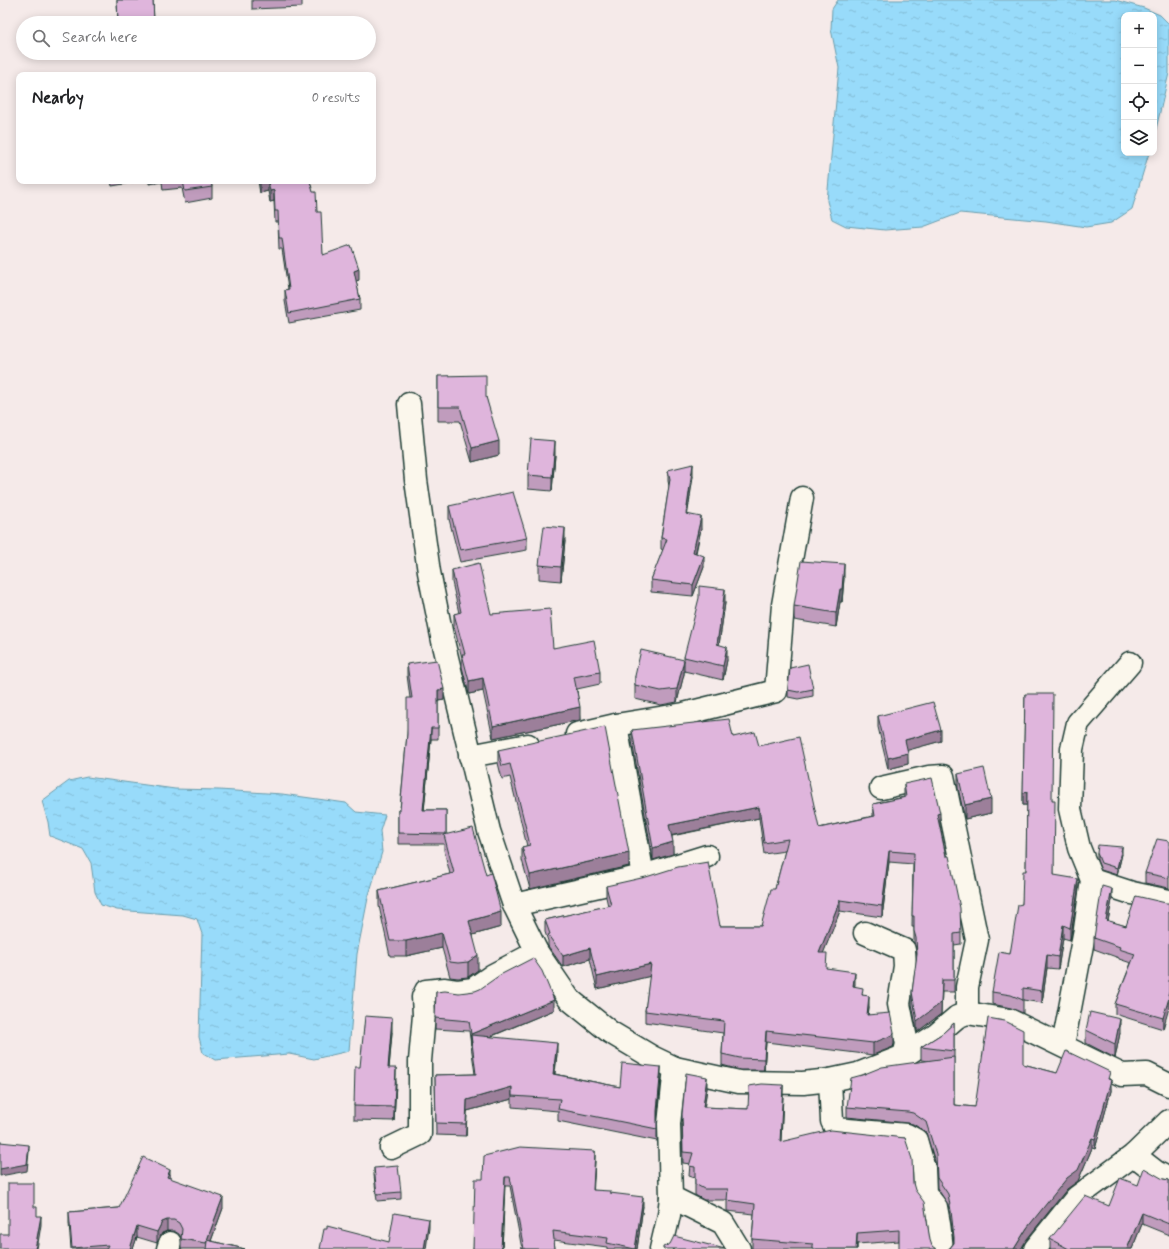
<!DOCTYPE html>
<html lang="en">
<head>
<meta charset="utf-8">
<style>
  :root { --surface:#fff; --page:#f2f2f2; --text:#202124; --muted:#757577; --line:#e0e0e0 }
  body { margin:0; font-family:Mynerve,sans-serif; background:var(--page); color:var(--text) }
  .controls { position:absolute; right:12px; top:12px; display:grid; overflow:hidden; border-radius:8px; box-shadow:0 2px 10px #0003 }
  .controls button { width:36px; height:36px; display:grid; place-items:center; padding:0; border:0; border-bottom:1px solid var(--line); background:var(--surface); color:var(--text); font:20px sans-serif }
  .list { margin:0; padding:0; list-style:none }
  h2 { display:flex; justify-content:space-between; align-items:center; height:52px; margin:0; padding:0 16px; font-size:17px }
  h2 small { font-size:13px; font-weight:400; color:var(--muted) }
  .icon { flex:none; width:22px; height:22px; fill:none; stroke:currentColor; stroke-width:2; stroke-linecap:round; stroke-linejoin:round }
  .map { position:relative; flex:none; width:1169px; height:1249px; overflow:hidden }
  .search { position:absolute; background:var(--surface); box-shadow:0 2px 10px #0003; left:16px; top:16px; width:360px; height:44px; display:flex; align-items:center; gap:10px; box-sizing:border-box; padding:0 14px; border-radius:22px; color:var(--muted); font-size:15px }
  .panel { position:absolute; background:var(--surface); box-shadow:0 2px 10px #0003; left:16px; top:72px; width:360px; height:112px; border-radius:8px }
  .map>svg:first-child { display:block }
  .water { fill:url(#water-ripples); stroke:#689cab }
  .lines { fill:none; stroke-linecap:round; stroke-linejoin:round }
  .minor-casing { stroke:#1f3d34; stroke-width:25 }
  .minor { stroke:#fbf7ec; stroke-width:22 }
  .wall { fill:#c09cbd; stroke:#1f3d34 }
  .shaded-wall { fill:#9c7f9a; stroke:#1f3d34 }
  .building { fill:#dfb5dc; stroke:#1f3d34 }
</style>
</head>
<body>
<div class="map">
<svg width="1169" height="1249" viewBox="0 0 1169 1249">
  <defs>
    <pattern id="water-ripples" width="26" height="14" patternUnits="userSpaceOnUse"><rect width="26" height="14" fill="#98dbfa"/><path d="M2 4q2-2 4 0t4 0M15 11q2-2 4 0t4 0" fill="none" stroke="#83bdd7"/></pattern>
  </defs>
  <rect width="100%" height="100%" fill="#f5eae9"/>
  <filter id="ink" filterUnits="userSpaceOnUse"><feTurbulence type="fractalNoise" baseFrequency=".025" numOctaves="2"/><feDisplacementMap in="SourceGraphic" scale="8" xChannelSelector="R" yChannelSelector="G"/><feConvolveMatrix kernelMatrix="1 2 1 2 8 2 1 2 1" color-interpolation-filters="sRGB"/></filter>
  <g filter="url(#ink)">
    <!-- water -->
    <g class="water">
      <polygon points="838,0 1115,0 1144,8 1160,15 1169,24 1169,73 1154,138 1154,15 1124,15 1124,153 1149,153 1132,209 1111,223 1086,227 1046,221 960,213 923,227 885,230 846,226 832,219 827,201 839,68 831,29 832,9"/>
      <polygon points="87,777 175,789 219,790 282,794 346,803 356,812 385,815 380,831 382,852 368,898 357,954 349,1051 314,1059 289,1054 215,1060 203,1053 199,1037 202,934 197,919 183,915 117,910 101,905 95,892 91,863 83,849 50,836 48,822 42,801 69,781"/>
    </g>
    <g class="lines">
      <defs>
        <g id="minor">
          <polyline points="409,404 416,480 429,572 443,641 489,831 514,905 537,952 569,999 610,1032 652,1057 675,1068 739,1082 803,1083 830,1080 858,1074 904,1056 936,1035 957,1017 967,1013 1009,1020 1122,1075 1147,1074 1169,1085"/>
          <polyline points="616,725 643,876"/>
          <polyline points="577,734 616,725 684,714 776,691 783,605 802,498"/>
          <polyline points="470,756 528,745"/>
          <polyline points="881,788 929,777 943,776 977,940 967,987 967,1013"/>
          <polyline points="1092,880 1132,893 1169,901"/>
          <polyline points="514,905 643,876 707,856"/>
          <polyline points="865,933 904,950 905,966 899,1004 907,1044 904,1056"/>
          <polyline points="1063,1045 1085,929 1092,880 1079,848 1070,809 1072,749 1078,723 1130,663"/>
          <polyline points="675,1068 669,1124 671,1197 723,1223 739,1249"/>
          <polyline points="830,1080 832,1121 836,1129 907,1135 916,1140 924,1168 925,1193 936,1207 939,1223 942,1249"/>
          <polyline points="391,1148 420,1134 420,1061 424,1015 423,997 426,991 445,989 458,991 473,989 493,975 537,952"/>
          <polyline points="1134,1155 1156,1172 1169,1179"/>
          <polyline points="168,1249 170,1243"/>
          <polyline points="661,1249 669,1215 671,1197"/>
          <polyline points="1035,1249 1077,1197 1134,1155 1169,1121"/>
        </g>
      </defs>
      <!-- minor casing -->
      <use href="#minor" class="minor-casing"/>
      <!-- minor -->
      <use href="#minor" class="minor"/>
    </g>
    <!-- wall -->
    <g class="wall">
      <polygon points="117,0 153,0 154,23 118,23"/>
      <polygon points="252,0 302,0 302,7 252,9"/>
      <polygon points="111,181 136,181 136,182 112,186"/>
      <polygon points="149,181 211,181 212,187 212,198 185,203 182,188 163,190 162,182 149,184"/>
      <polygon points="258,181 310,181 317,212 323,255 359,280 356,281 360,299 360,310 289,323 285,301 285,290 288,289 282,249 279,249 278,222 275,222 274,201 270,202 268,191 260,193"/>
      <polygon points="438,376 486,397 499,455 472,462 460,421 438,421"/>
      <polygon points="555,455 552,491 528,489 528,475"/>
      <polygon points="668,470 693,476 687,514 701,529 696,553 704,567 693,596 651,592 651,580 663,550 661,549 661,538 669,486 668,481"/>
      <polygon points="449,506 527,538 527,550 460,562 449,519"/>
      <polygon points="565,541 561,581 539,579 539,565"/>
      <polygon points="452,570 491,614 553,648 600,672 600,684 577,689 580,720 493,738 483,691 469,694 462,667 462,658 454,627 454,614 459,613 452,582"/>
      <polygon points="844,578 842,602 840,602 836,627 794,620 794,606"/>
      <polygon points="725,603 719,645 727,660 723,680 684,671 684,674 677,702 661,705 635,699 635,676 684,660 684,657"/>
      <polygon points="407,664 444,700 438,701 438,739 431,739 424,810 446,810 446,835 486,875 501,927 473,935 478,970 468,977 458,978 450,977 442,948 406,956 390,956 379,906 379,891 450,874 444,850 444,844 398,844 398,810 400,810 407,735 410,698 407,675"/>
      <polygon points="813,689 813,696 798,699 788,697 788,690"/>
      <polygon points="1025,694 1052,800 1054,876 1078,892 1070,940 1063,938 1058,969 1047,968 1042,1003 1023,1000 1023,1013 1011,1008 992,1004 992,992 1010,954 1022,904 1026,871 1027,805 1023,805"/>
      <polygon points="878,716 941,741 907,750 908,764 888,769 878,727"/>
      <polygon points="632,730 733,737 759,746 819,828 873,816 873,804 904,797 904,784 940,825 961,933 961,944 954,945 954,992 942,992 941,1014 917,1032 912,1004 912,992 917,957 916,949 914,942 914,927 912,927 913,864 889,862 882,917 840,911 823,953 826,968 855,984 854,986 863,995 869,1007 868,1015 894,1044 893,1047 873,1055 766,1042 764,1070 740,1070 722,1065 722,1054 723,1033 645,1022 645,1011 650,976 597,989 590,959 563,967 548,946 548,941 545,932 545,920 608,906 606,897 606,886 720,926 761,926 775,889 785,851 764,854 759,818 672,836 673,854 653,860 632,741"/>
      <polygon points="498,750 629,866 530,889 522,860 522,847 527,846 510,777 502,779 498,763"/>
      <polygon points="958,774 991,813 965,819 958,788"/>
      <polygon points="1169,841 1169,888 1145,883 1145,873"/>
      <polygon points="1097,853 1122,854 1117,875 1101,870 1097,860"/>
      <polygon points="1112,900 1108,921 1126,926 1166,903 1163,1029 1115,1014 1115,1004 1131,963 1119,959 1119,958 1094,949 1094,938"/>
      <polygon points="436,992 554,1010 490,1037 557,1054 555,1074 620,1087 661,1078 657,1121 657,1141 558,1121 558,1111 512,1107 512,1099 467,1111 466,1136 436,1135 435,1075 475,1074 469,1031 435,1029"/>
      <polygon points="954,1023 954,1105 975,1107 1023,1064 1057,1073 1110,1079 1111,1091 1095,1149 1092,1148 1078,1181 1067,1189 1027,1239 1021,1249 948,1249 950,1248 954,1242 951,1222 948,1204 937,1188 936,1165 926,1132 913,1124 908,1123 847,1117 847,1107 929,1061 921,1060 921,1047 943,1033"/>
      <polygon points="1086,1030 1120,1033 1115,1058 1086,1043"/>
      <polygon points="392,1032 389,1068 396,1082 394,1121 354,1120 354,1106 360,1067"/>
      <polygon points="707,1088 704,1107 748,1109 783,1095 781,1142 905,1138 899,1241 857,1244 857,1249 752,1249 752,1239 754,1214 727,1211 727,1200 704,1200 695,1195 695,1178 689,1176 690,1164 683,1163 682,1124"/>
      <polygon points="595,1160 593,1190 610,1193 643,1206 637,1249 607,1249 607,1247 554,1240 555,1249 522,1249 510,1186 505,1186 502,1249 473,1249 483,1179"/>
      <polygon points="374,1168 401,1192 401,1199 377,1201 374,1175"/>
      <polygon points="170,1178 223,1208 211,1241 245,1249 181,1249 181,1238 179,1234 174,1231 167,1231 162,1233 157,1243 137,1237 133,1249 71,1249 69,1223 69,1212 119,1208"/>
      <polygon points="1163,1179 1169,1180 1169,1235 1142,1224 1132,1249 1050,1249 1050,1239 1109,1206 1138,1185"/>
    </g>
    <!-- shaded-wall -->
    <g class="shaded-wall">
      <polygon points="266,181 268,181 268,191 260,193 260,182"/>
      <polygon points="274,190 274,201 270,202 270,191"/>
      <polygon points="359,269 359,280 354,282 354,271"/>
      <polygon points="499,441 499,455 472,462 472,448"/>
      <polygon points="555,441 555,455 552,491 552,477"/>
      <polygon points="693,464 693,476 686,525 686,514"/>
      <polygon points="701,517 701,529 693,563 693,552"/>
      <polygon points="565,528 565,541 561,581 561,567"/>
      <polygon points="704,556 704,567 693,596 693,585"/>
      <polygon points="844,564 844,578 842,602 842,589"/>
      <polygon points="725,589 725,603 717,658 717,644"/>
      <polygon points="840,589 840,602 836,627 836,613"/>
      <polygon points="727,647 727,660 723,680 723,666"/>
      <polygon points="684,660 684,674 677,702 677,689"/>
      <polygon points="483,678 483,691 469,694 469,681"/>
      <polygon points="444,689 444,700 438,701 438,690"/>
      <polygon points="580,707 580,720 493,738 493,726"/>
      <polygon points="431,728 431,739 423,821 423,810"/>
      <polygon points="941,730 941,741 905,751 905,740"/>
      <polygon points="908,753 908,764 888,769 888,758"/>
      <polygon points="1027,792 1027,805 1023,805 1023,793"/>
      <polygon points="991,799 991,813 965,819 965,805"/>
      <polygon points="759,807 759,818 669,836 669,825"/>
      <polygon points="940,813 940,825 937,825 937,814"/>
      <polygon points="673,842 673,854 653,860 653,848"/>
      <polygon points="1122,847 1122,854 1117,875 1117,868"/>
      <polygon points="889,851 889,862 882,917 882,906"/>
      <polygon points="629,853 629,866 530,889 530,875"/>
      <polygon points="1078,879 1078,892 1070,940 1070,928"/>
      <polygon points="1112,889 1112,900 1106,931 1106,920"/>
      <polygon points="840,900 840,911 819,964 819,953"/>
      <polygon points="501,912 501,927 469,936 469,921"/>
      <polygon points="1063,925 1063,938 1058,969 1058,957"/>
      <polygon points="442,933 442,948 406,956 406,941"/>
      <polygon points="590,948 590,959 563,967 563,956"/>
      <polygon points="478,955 478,970 468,977 468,962"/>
      <polygon points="1047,955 1047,968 1042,1003 1042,991"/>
      <polygon points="651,964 651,976 597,989 597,977"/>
      <polygon points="855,972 855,984 853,998 853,986"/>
      <polygon points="942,980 941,1014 917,1032 917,1021"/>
      <polygon points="1169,991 1169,1008 1163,1029 1163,1018"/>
      <polygon points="869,996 869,1007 867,1026 867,1015"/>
      <polygon points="554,1000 554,1010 472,1044 471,1035 471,1045 471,1034"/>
      <polygon points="392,1018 392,1032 388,1081 388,1068"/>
      <polygon points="1120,1019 1120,1033 1115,1058 1115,1044"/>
      <polygon points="766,1031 766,1042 764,1070 764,1059"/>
      <polygon points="894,1032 894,1044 893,1047 873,1055 873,1043"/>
      <polygon points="557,1043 557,1054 553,1086 553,1074"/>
      <polygon points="661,1067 661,1078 657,1123 657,1111"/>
      <polygon points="396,1068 396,1082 394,1121 394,1107"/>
      <polygon points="707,1077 707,1088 703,1118 703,1107"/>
      <polygon points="1111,1080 1111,1091 1095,1149 1095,1139"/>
      <polygon points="783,1085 783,1095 780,1153 780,1142"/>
      <polygon points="512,1087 512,1099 467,1111 466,1136 467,1100"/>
      <polygon points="1092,1138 1092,1148 1078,1181 1067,1189 1027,1239 1021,1249 1014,1249 1027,1228"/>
      <polygon points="29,1145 29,1152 27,1171 0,1176 0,1169"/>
      <polygon points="595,1151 595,1160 593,1199 593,1190"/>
      <polygon points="170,1170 170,1182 167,1177"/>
      <polygon points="505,1177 502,1249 501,1249"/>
      <polygon points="223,1197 223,1208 208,1249 207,1240"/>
      <polygon points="643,1197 643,1206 637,1249 635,1249"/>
      <polygon points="1142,1213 1142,1224 1132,1249 1127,1249"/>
      <polygon points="41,1216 41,1225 37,1249 35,1249"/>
      <polygon points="429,1219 429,1228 426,1249 424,1249"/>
      <polygon points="167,1220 167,1231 162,1233 157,1243 157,1232 162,1222"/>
      <polygon points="137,1226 137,1237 133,1249 130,1249"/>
      <polygon points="857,1233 857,1249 856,1249"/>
    </g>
    <!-- building -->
    <g class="building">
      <polygon points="117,0 153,0 154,21 118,21"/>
      <polygon points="183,181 211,181 212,187 185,191"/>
      <polygon points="268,181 310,181 313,192 316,192 317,212 321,212 323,255 351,245 359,269 354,271 360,299 289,313 285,290 289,289 282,238 279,238 278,211 275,211 274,190 270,191"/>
      <polygon points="486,375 486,397 499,441 472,448 460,407 438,407 438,376"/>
      <polygon points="531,439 555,441 552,477 528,475"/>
      <polygon points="693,464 686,514 701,517 693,552 704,556 693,585 651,580 667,539 661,538 670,479 668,470"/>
      <polygon points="513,492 527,538 460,550 449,506"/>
      <polygon points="544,526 565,528 561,567 539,565"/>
      <polygon points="801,561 844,564 842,589 840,589 836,613 794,606"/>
      <polygon points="479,563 491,614 550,609 553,648 594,640 600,672 574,677 580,707 493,726 483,678 469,681 462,654 465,654 454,614 461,612 452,570"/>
      <polygon points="699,586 725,589 717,644 727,647 723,666 684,657 699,598"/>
      <polygon points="641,650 684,660 677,689 661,691 635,685 635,676"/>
      <polygon points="437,660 444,689 438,690 438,728 431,728 423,810 446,810 446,834 398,833 398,810 400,810 407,734 407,698 412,698 407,664"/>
      <polygon points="808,664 813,689 798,692 788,690 790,668"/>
      <polygon points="1025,694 1053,694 1052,800 1055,800 1054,875 1078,879 1070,928 1063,925 1058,957 1047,955 1042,991 1023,988 1023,1000 1011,995 992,992 999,952 1010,954 1018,905 1022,904 1023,871 1026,871 1027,792 1023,793"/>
      <polygon points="933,702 941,730 905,740 908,753 888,758 878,716"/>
      <polygon points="729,719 733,737 755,732 759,746 799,737 819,828 875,816 873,804 906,797 904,784 932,778 940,813 937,814 946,856 949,856 960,908 961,933 954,934 954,980 942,980 941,1003 917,1021 912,992 917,954 916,938 914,931 914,916 912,916 914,853 889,851 882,906 840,900 819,953 827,953 826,968 855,972 853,986 863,988 862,995 869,996 867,1015 890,1013 894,1032 893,1035 873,1043 766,1031 764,1059 740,1058 722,1054 724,1021 645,1011 651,964 597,977 590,948 563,956 548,935 550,934 545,920 611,905 606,886 646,877 678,867 708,862 720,926 761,926 771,889 775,889 788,839 764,843 759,807 669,825 673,842 653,848 632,730"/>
      <polygon points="605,727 629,853 530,875 522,847 530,845 510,764 502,766 498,750"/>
      <polygon points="984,768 991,799 965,805 958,774"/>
      <polygon points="473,828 486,875 491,873 501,912 469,921 478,955 468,962 458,963 450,962 442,933 406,941 390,941 379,891 454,873 444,835"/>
      <polygon points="1157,839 1169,841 1169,878 1145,873"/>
      <polygon points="1098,845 1122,847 1117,868 1101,863 1097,853"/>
      <polygon points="1102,886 1112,889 1106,920 1126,926 1136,896 1166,903 1169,903 1169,991 1168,995 1169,995 1169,998 1163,1018 1115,1004 1135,954 1119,949 1120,947 1094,938"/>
      <polygon points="533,958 542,971 554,1000 471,1034 469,1021 435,1018 436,992 445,991 459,993 475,991 480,989 500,975"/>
      <polygon points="1090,1012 1120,1019 1115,1044 1086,1030"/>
      <polygon points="365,1016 392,1018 388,1068 396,1068 394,1107 354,1106 355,1067 360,1067"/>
      <polygon points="988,1018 1005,1021 1023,1030 1023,1064 1057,1073 1066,1051 1110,1072 1108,1079 1111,1080 1095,1139 1092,1138 1078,1170 1067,1178 1027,1228 1014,1249 948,1249 950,1248 954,1243 954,1237 951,1211 948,1194 937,1178 936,1154 926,1122 913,1113 908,1112 847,1107 851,1078 862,1075 882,1067 954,1057 954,1105 975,1107"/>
      <polygon points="954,1023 954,1051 921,1047 943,1033"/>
      <polygon points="471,1035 557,1043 553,1074 620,1087 622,1063 661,1067 657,1111 657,1129 558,1109 560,1099 512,1096 512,1087 467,1100 466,1124 436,1123 435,1075 476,1074"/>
      <polygon points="686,1073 707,1077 703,1107 748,1109 749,1086 762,1084 783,1085 780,1142 831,1130 905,1138 912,1159 913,1183 915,1190 924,1202 930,1240 932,1246 936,1249 899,1249 899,1230 857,1233 856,1249 813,1249 813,1244 752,1239 755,1204 727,1200 728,1189 704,1189 695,1184 695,1167 689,1166 693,1153 683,1152 682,1114"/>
      <polygon points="0,1142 29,1145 27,1164 0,1169"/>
      <polygon points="520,1147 595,1151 593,1190 610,1191 610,1193 643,1197 635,1249 607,1243 608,1238 553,1231 555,1249 524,1249 510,1177 505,1177 501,1249 473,1249 475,1179 483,1179 484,1156"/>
      <polygon points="143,1157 170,1170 167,1177 223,1197 207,1240 245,1249 206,1249 207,1241 206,1243 181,1239 182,1229 179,1223 174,1220 167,1220 162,1222 157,1232 137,1226 130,1249 106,1249 108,1245 72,1248 69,1212 119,1208"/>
      <polygon points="398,1166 401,1192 377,1194 374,1168"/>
      <polygon points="1144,1168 1163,1179 1169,1180 1169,1224 1142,1213 1127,1249 1069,1249 1050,1239 1085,1196 1109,1206 1120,1178 1138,1185"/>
      <polygon points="8,1183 34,1183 34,1207 37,1207 37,1216 41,1216 35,1249 0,1249 0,1234 8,1234"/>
      <polygon points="394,1213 429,1219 424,1249 320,1249 324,1229 327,1229 327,1226 389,1242"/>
      <polygon points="674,1236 725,1249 663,1249 663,1247 670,1244"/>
    </g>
  </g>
</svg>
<div class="controls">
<button>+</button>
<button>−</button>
<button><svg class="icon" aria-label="locate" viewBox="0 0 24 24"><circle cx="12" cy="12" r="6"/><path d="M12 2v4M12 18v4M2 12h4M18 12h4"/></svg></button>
<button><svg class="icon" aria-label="layers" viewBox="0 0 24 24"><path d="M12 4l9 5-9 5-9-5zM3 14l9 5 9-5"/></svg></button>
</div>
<div class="search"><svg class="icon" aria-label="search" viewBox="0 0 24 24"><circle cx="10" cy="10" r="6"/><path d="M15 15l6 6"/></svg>Search here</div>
<section class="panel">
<h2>Nearby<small>0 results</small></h2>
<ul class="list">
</ul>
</section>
</div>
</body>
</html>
